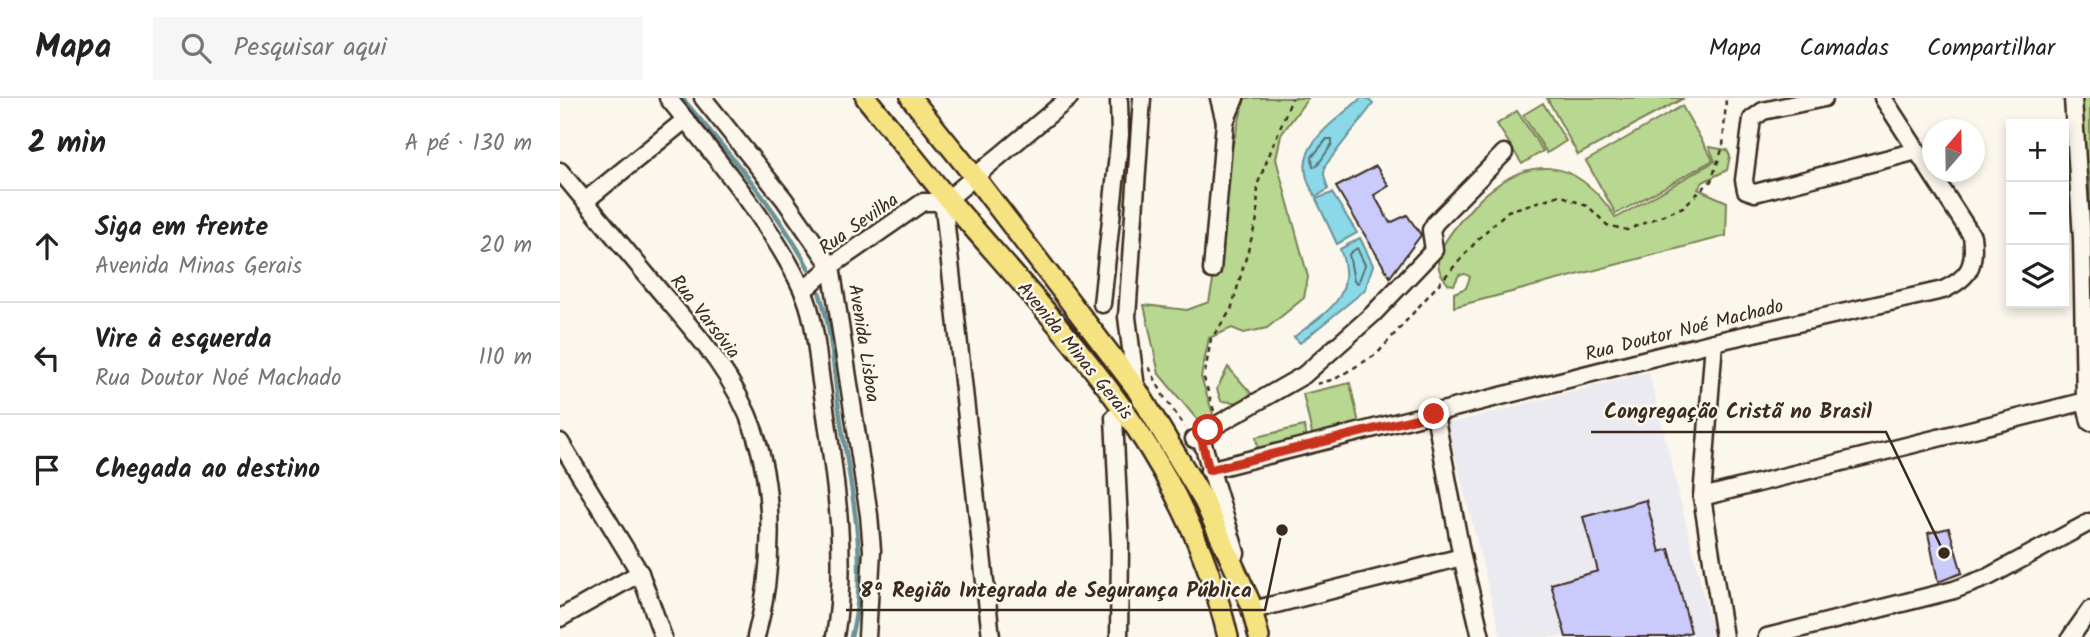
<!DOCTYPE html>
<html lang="pt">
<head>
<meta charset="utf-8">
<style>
  :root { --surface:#fff; --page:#f6f6f6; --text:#222; --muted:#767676; --line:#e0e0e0 }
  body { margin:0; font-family:Kalam,sans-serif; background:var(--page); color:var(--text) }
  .controls { position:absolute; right:21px; top:21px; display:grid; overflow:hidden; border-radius:0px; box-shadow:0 4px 10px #0003 }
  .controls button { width:63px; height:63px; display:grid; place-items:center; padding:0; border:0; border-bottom:2px solid var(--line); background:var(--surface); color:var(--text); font:35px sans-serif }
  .compass { position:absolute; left:1362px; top:21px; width:63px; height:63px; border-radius:50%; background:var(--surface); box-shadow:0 4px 10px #0003; rotate:20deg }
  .stop { position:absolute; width:21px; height:21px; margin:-16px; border:5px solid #c8321e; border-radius:50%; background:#fff }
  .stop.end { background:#c8321e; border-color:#fff; box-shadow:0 2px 7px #0008 }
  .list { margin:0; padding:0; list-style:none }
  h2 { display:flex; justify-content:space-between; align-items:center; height:91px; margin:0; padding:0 28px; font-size:30px }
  h2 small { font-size:23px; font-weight:400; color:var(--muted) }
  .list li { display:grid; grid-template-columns:46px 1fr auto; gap:21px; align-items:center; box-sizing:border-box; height:112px; padding:0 28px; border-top:2px solid var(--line) }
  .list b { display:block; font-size:26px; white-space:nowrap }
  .list p { margin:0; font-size:23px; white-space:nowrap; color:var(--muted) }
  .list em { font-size:23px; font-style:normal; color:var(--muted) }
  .icon { flex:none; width:38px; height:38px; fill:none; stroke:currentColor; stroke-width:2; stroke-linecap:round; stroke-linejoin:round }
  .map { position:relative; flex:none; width:1530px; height:539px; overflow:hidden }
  header { display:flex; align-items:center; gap:42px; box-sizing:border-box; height:98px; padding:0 35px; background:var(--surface); border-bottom:2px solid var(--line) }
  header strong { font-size:33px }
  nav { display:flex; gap:38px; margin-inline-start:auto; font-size:24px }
  .search { width:490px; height:63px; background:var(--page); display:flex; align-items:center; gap:18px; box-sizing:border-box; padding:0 24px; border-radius:0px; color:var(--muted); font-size:26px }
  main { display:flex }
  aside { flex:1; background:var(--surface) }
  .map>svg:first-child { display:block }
  .built { fill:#eceaf1 }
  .green { fill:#b8d790; stroke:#7a8057; stroke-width:2 }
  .water { fill:#8ad8e8; stroke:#6a9297; stroke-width:2 }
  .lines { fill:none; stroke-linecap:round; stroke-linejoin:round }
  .shore { stroke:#5b706f; stroke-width:2 }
  .stream { stroke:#6a9297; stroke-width:4.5 }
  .building { fill:#cacafd; stroke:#3b2a1e; stroke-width:2 }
  .minor-casing { stroke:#3b2a1e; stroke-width:21 }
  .major-casing { stroke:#3b2a1e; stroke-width:24 }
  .path { stroke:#3b2a1e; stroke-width:2.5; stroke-dasharray:5 5; stroke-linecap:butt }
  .minor { stroke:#fbf7ec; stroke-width:16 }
  .major { stroke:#f5e382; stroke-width:19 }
  .route { stroke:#c8321e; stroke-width:9 }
  .labels { text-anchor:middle; stroke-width:5; stroke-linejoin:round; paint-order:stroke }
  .street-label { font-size:19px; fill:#3b2a1e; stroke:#fbf7ec }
  .leader { fill:none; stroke:#3b2a1e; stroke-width:2.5 }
  .callout-dot { fill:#3b2a1e; stroke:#fbf7ec; stroke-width:2.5 }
  .callout-label { font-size:21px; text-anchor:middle; font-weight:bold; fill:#3b2a1e; stroke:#fbf7ec; stroke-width:5; stroke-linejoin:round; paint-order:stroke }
</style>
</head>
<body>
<header>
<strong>Mapa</strong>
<div class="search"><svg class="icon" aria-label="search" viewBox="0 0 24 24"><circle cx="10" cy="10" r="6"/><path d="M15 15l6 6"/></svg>Pesquisar aqui</div>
<nav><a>Mapa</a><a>Camadas</a><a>Compartilhar</a></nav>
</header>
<main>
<aside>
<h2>2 min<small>A pé · 130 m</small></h2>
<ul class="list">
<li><svg class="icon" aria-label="ahead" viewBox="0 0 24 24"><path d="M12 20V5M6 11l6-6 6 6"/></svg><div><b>Siga em frente</b><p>Avenida Minas Gerais</p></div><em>20 m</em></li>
<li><svg class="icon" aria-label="left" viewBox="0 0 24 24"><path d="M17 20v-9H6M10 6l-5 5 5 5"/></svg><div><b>Vire à esquerda</b><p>Rua Doutor Noé Machado</p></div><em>110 m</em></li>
<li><svg class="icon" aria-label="arrive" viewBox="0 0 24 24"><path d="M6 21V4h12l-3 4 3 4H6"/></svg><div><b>Chegada ao destino</b></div></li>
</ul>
</aside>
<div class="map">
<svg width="1530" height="539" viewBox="0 0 1530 539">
  <rect width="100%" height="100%" fill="#fbf7ec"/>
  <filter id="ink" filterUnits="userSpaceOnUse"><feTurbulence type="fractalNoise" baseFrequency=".0143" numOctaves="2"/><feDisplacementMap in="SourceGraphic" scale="14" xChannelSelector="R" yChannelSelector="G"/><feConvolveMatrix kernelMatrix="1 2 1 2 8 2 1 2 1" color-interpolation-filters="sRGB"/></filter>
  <g filter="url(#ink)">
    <!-- built -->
    <polygon class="built" points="1089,274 1154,539 941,539 887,326"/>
    <!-- green -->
    <g class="green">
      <polygon points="685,0 748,0 721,37 716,61 748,179 744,200 707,230 684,235 672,230 649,240 641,279 653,316 645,331 599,276 584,207 627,212 649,204 665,120 667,68"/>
      <polygon points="987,0 1124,0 1018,57"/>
      <polygon points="1513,0 1530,0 1530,148"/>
      <polygon points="983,5 1006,43 987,55 963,17"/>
      <polygon points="1122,8 1153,62 1056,116 1026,63"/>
      <polygon points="957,13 983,53 962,66 937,26"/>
      <path d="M1149,49L1167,52L1170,58L1167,72L1143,84L1138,91L1167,104L1166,138L894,209V195L906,190L910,179L905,176L899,177L894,187L888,186C881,177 876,170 879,157C884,140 904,118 916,105C967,55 1015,57 1056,120L1155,63Z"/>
      <polygon points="668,269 691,295 683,305 661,303 657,291"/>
      <polygon points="790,285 800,330 753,340 743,296"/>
      <polygon points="744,328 747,341 698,352 696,339"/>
    </g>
    <!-- water -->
    <g class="water">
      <path d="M801,0H807L813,6L765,68L764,77L768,91L756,99C724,52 771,28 801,0Z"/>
      <polygon points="772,95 797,135 777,146 756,101"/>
      <path d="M800,140L813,167L805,192L740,245L734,239C768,213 798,198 780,151Z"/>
    </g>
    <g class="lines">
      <!-- shore -->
      <g class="shore">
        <polygon points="767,41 772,41 772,46 757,68 753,69 752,59"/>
        <polygon points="797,150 805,167 798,185 794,183 789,156"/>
      </g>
      <!-- stream -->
      <path class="stream" d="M122,0C167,53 217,110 249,171C272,213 272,265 279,311C289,384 311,466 291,539"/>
    </g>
    <!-- building -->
    <g class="building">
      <polygon points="816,68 829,88 814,97 830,125 847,117 861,137 830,179 776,89"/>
      <polygon points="1086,402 1100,454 1109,451 1131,534 1112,539 1006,539 991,486 1038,473 1023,419"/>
      <polygon points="1389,430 1402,475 1378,484 1368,435"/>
    </g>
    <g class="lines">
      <defs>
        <g id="minor">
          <path d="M108,0C153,56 212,126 242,191C256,220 257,259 262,290C274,373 289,455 275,539"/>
          <polyline points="143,0 224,101 271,168 309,417 312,452 307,539"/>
          <polyline points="659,0 665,24"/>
          <polyline points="1264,0 1203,13 1192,21 1184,82 1186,92 1195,95 1357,53"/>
          <polyline points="1513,0 1522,141 1525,301 1530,324"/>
          <path d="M0,73C33,113 66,152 99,192C136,235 175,278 194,333C216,396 213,475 196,539"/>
          <polyline points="388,101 509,0"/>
          <polyline points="25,103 125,22"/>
          <polyline points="652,172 665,24 675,0"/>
          <polyline points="243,193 271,168 363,104 378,104 384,110 431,539"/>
          <polyline points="542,206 560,37 559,3"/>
          <polyline points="1154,244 1142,399 1164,539"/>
          <polyline points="576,290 567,219 582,0"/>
          <polyline points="875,316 902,459 921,539"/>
          <polyline points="554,319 560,447 559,539"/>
          <polyline points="634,341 642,343 676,455"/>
          <polyline points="642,343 648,332 744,277 813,216 874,152 871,132 875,125 944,55"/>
          <polyline points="0,344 80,475 103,539"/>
          <path d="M649,372L1154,244L1383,192C1409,180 1416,168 1412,138L1323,0"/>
          <polyline points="1142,399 1530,302"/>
          <polyline points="693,512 902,459"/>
          <polyline points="0,520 80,475"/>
          <polyline points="1207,539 1394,492 1428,479 1530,424"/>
          <polyline points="1511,539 1530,512"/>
        </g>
        <g id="major">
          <path d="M306,0C334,34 361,70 390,103C510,243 624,352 668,539"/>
          <polyline points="351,0 414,78 576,290 644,403 690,504 699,539"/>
        </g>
      </defs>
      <!-- minor casing -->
      <use href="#minor" class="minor-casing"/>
      <!-- major casing -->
      <use href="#major" class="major-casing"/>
      <!-- path -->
      <g class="path">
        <polyline points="589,269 604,299 625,329"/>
        <polyline points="757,286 775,281 817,256 922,137 948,113 1000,97 1029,109 1047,127 1067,132 1123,109 1151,83 1163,49 1166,0"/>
        <polyline points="654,313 644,280 651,241 671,212 697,121 698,85 732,0"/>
      </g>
      <!-- minor -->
      <use href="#minor" class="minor"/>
      <!-- major -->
      <use href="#major" class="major"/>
    </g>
  </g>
  <g class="lines" filter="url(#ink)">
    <!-- route -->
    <polyline class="route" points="648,332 642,343 649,372 874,316"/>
  </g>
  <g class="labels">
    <!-- street labels -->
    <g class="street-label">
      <text transform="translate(298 125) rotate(-35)" y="7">Rua Sevilha</text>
      <text transform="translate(146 218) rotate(52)" y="7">Rua Varsóvia</text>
      <text transform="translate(1124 231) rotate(-14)" y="7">Rua Doutor Noé Machado</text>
      <text transform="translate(305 245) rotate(81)" y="7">Avenida Lisboa</text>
      <text transform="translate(516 252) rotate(51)" y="7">Avenida Minas Gerais</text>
    </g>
  </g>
  <!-- callouts -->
  <path class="leader" d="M1384 455L1326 334H1031M722 432L705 512H286"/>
  <g class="callout-dot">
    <circle cx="1384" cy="455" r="7"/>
    <circle cx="722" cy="432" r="7"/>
  </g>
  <g class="callout-label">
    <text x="1178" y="320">Congregação Cristã no Brasil</text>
    <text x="496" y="499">8ª Região Integrada de Segurança Pública</text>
  </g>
</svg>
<div class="controls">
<button>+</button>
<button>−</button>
<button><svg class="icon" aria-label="layers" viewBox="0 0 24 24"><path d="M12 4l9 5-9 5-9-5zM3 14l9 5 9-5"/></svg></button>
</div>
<svg class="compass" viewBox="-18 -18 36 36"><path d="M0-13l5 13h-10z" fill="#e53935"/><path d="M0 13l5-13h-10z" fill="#767676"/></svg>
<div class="stop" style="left:648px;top:332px"></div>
<div class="stop end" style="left:874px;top:316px"></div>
</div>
</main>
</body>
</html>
